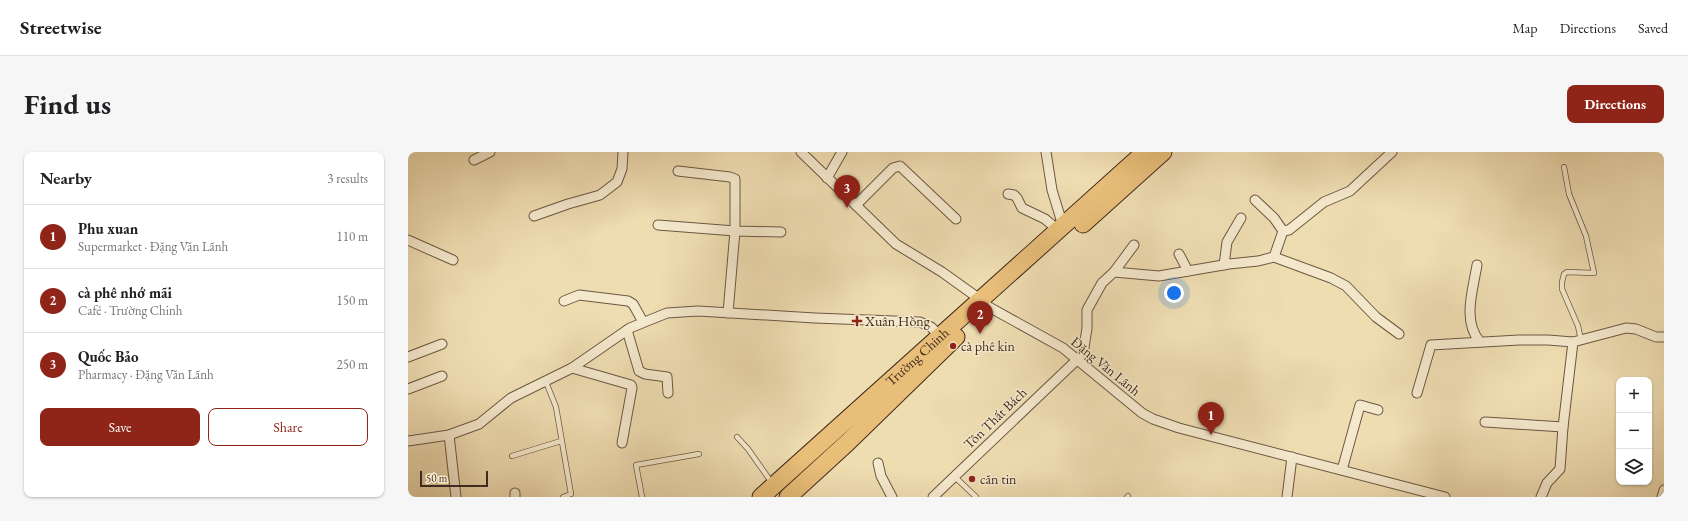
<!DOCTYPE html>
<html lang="en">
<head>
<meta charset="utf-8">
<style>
  :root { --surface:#fff; --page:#f6f6f6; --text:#202124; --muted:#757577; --line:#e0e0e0; --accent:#8f2418 }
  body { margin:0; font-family:"EB Garamond",serif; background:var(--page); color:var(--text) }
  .controls { position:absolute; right:12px; bottom:12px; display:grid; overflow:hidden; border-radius:8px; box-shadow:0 1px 3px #0004 }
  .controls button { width:36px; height:36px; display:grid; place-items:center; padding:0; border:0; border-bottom:1px solid var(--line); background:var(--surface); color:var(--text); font:20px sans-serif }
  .scale { position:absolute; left:12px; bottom:10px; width:68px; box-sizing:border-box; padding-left:4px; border:2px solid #412b1e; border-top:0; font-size:11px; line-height:14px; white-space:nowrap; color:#412b1e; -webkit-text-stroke:3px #f5e9cd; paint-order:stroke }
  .you { position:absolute; left:766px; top:141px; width:14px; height:14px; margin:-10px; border:3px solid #fff; border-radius:50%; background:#1a73e8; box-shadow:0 0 0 6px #1a73e833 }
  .badge { display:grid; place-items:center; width:26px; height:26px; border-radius:50%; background:var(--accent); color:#fff; font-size:13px; font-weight:700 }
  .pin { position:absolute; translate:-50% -33px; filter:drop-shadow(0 1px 2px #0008) }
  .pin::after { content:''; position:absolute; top:21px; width:14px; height:12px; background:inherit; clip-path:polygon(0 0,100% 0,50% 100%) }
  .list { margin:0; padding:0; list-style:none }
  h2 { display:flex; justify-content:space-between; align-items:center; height:52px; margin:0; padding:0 16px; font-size:17px }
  h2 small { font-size:13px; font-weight:400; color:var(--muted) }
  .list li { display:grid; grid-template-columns:26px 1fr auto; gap:12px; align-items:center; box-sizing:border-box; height:64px; padding:0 16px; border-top:1px solid var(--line) }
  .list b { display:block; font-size:15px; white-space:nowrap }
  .list p { margin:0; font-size:13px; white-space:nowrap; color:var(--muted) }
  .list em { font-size:13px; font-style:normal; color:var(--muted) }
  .actions { display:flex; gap:8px; padding:12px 16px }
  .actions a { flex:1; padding:9px 0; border:1px solid var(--accent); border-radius:8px; text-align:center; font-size:14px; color:var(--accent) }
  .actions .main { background:var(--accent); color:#fff }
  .icon { flex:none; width:22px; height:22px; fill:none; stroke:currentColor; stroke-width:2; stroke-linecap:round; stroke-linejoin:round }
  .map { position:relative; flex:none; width:1256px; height:345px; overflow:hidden; border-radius:8px }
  header { display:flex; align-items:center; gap:24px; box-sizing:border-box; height:56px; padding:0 20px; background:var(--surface); border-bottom:1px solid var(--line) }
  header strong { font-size:19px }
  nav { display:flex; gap:22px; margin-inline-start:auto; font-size:14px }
  .intro { display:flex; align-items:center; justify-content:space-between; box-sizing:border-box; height:96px; padding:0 24px }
  h1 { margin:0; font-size:28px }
  .button { padding:10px 18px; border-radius:8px; background:var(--accent); color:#fff; font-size:14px; font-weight:700 }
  main { display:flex; gap:24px; padding:0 24px }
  aside { flex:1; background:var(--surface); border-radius:8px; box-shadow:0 1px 3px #0004 }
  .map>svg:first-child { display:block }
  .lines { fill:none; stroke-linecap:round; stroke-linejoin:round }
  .lane-casing { stroke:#6c5843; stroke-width:6 }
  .street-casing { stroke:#6c5843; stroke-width:11 }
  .highway-casing { stroke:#412b1e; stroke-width:19 }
  .lane { stroke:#f5e9cd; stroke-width:4.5 }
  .street { stroke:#f5e9cd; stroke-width:9 }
  .highway { stroke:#e8be79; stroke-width:17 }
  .poi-dot { fill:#8f2418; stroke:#f5e9cd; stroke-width:1.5 }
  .labels { text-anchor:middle; stroke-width:3; stroke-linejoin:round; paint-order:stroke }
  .poi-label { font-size:14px; fill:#412b1e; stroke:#f5e9cd; text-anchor:start }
  .street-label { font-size:14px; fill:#412b1e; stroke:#f5e9cd }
</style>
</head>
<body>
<header>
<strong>Streetwise</strong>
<nav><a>Map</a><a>Directions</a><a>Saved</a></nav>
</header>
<div class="intro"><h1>Find us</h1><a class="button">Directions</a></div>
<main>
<aside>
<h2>Nearby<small>3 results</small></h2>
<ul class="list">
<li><span class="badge">1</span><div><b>Phu xuan</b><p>Supermarket · Đặng Văn Lãnh</p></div><em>110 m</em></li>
<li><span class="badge">2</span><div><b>cà phê nhớ mãi</b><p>Café · Trường Chinh</p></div><em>150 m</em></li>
<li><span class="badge">3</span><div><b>Quốc Bảo</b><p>Pharmacy · Đặng Văn Lãnh</p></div><em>250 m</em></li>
</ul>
<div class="actions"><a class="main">Save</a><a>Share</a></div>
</aside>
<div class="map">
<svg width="1256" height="345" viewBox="0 0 1256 345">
  <rect width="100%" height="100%" fill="#efddb2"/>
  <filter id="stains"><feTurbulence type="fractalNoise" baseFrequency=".005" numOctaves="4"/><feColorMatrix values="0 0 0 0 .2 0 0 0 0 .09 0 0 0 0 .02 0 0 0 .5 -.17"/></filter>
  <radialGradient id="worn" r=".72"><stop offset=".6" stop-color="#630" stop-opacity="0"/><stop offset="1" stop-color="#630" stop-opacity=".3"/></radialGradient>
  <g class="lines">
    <defs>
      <g id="lane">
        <polyline points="1156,15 1161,42 1178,84 1186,121 1159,120 1156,122 1154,130 1154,137 1170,174 1173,188"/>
        <polyline points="138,230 148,255 163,342 155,345"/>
        <polyline points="329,285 340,297 364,331"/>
        <polyline points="104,304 153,289"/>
        <polyline points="547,325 568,345"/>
        <polyline points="234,345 228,313 291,302"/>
        <polyline points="719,345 720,344"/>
      </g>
      <g id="street">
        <polyline points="393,0 488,92 534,120 573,148 581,155 655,196 734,261 745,267 771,276 1037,345"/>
        <polyline points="638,0 644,38 655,74"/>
        <polyline points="66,8 82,0"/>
        <polyline points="270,19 322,25 327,27 327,79 320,161"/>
        <polyline points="419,26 434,0"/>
        <polyline points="600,42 606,43 609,46 614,56 637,67 650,78"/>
        <polyline points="847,48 866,66 875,79"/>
        <polyline points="448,53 485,16 492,14 548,67"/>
        <polyline points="126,64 160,52 192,43 209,30 214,17 215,0"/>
        <polyline points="250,73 327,79 373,80"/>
        <polyline points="0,88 45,108"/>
        <polyline points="771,102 780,119"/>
        <polyline points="866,105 875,79 881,78 916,50 942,39 984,0"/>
        <polyline points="816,113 819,90 833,66"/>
        <path d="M1069,113C1065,138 1054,169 1072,190"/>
        <polyline points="706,120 726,93"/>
        <polyline points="156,149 171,143 220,149 225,152 235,170"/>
        <polyline points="219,178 231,219 237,222 259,225 260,241"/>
        <polyline points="0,205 34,192"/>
        <polyline points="164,216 223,233 224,236 214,291"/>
        <polyline points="0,237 34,224"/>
        <polyline points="1009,241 1023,193 1111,188 1140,188 1165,190 1218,176 1228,177 1248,185 1256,185"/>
        <polyline points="1077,270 1155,275"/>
        <polyline points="41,283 48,345"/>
        <polyline points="0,289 41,283 71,272 103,246 164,216 222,176 259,161 290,159 407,166 512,170 523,175 534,186"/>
        <polyline points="470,311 473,324 484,345"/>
        <polyline points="934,318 952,253 970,258"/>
        <polyline points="107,345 107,341"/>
        <polyline points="525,345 675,202 679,176 679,158 694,131 706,120 751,124 821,112 850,109 866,105 923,126 938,134 968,165 991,182"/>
        <polyline points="879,345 884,305"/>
        <polyline points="1133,345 1139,331 1152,317 1155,275 1165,190"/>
        <polyline points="1254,345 1256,338"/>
      </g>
      <g id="highway">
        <polyline points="675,72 755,0"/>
        <path id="s1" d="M353,345L737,0"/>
        <polyline points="380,345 439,291 548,185"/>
      </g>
    </defs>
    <!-- lane casing -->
    <use href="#lane" class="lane-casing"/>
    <!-- street casing -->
    <use href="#street" class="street-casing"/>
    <!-- highway casing -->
    <use href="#highway" class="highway-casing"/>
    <!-- lane -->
    <use href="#lane" class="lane"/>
    <!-- street -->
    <use href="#street" class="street"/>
    <!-- highway -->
    <use href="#highway" class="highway"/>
  </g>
  <!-- markers -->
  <g class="poi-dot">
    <path d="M447 163h4v4h4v4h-4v4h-4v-4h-4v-4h4z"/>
    <circle cx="545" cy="194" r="4"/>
    <circle cx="564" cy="327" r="4"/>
  </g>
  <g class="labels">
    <!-- poi labels -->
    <g class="poi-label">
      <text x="457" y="174">Xuân Hồng</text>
      <text x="553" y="199">cà phê kin</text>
      <text x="572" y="332">căn tin</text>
    </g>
    <!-- street labels -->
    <g class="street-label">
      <text dy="5" stroke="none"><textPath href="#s1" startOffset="210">Trường Chinh</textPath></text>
      <text transform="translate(698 214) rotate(39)" y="5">Đặng Văn Lãnh</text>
      <text transform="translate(587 266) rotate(-44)" y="5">Tôn Thất Bách</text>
    </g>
  </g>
  <rect width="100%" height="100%" filter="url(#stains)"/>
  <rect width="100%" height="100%" fill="url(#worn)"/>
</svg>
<div class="controls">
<button>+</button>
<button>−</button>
<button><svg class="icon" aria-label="layers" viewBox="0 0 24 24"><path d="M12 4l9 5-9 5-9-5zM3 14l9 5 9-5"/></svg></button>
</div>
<div class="scale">50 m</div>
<div class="you"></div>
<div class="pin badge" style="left:803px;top:283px">1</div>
<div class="pin badge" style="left:572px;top:182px">2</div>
<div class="pin badge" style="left:439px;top:56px">3</div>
</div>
</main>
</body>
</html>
